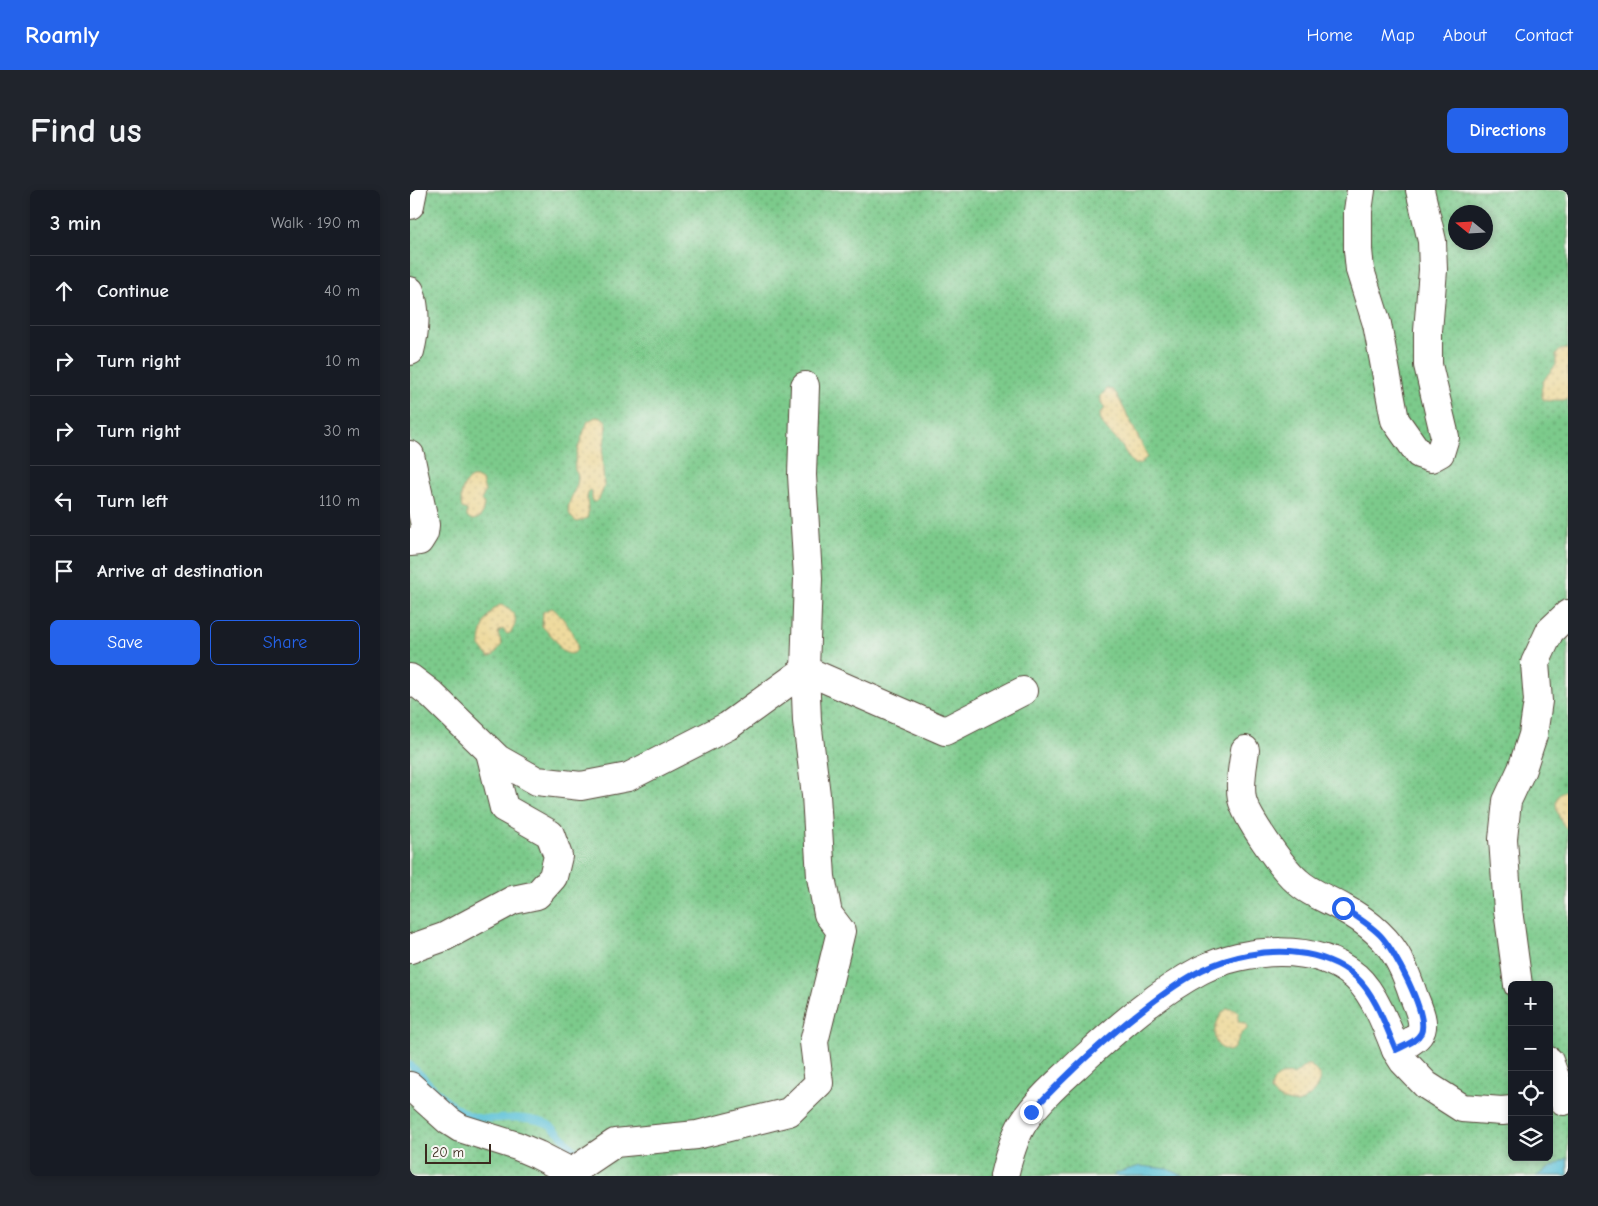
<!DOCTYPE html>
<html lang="en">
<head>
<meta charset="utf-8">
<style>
  :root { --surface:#171b24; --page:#20242c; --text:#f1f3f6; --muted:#9ea1a6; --line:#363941; --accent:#2563eb }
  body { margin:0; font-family:"Comic Neue",sans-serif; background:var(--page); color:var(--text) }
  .controls { position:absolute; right:15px; bottom:15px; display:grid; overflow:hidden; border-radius:8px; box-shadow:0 2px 8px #0003 }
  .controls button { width:45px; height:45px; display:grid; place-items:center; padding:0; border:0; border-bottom:1px solid var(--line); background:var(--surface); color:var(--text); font:25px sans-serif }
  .compass { position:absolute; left:1038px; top:15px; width:45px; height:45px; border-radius:50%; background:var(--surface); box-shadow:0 2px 8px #0003; rotate:288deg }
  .scale { position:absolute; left:15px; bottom:12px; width:66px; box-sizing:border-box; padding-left:5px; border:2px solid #3b2a1e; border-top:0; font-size:14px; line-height:18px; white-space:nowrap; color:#3b2a1e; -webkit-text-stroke:4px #f6f6f2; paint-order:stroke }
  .stop { position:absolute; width:15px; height:15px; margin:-11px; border:4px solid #2563eb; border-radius:50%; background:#fff }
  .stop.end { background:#2563eb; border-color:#fff; box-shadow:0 1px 5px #0008 }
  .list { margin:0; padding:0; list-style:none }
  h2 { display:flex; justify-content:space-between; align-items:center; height:65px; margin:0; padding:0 20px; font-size:21px }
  h2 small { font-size:16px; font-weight:400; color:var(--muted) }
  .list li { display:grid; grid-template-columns:32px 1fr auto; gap:15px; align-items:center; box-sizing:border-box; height:70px; padding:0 20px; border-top:1px solid var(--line) }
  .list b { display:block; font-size:19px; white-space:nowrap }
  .list em { font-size:16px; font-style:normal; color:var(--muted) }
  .actions { display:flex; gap:10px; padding:15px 20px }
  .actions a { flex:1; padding:11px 0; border:1px solid var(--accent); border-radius:8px; text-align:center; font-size:18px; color:var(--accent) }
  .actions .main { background:var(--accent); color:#fff }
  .icon { flex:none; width:28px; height:28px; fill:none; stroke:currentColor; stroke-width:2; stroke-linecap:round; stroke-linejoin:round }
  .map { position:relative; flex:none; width:1158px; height:986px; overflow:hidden; border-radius:8px }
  header { display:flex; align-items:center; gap:30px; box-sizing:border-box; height:70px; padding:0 25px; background:var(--accent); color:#fff }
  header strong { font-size:24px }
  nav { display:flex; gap:28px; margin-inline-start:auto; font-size:18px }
  .intro { display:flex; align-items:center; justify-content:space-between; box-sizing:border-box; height:120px; padding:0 30px }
  h1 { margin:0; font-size:35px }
  .button { padding:12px 22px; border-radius:8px; background:var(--accent); color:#fff; font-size:18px; font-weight:700 }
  main { display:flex; gap:30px; padding:0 30px }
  aside { flex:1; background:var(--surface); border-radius:8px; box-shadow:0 2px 8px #0003 }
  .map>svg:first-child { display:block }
  .green { fill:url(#green-dots); stroke:#5c7a54; fill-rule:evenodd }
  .sand { fill:url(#sand-dots); stroke:#94825e }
  .water { fill:#59c0d7; stroke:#4a757a }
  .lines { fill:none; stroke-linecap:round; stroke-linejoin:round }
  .stream { stroke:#59c0d7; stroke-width:7 }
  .minor-casing { stroke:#564639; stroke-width:30 }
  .minor { stroke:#fff; stroke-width:28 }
  .route { stroke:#2563eb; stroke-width:6 }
</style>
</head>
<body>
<header>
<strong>Roamly</strong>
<nav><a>Home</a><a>Map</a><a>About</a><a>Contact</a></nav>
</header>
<div class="intro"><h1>Find us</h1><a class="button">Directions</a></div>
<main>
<aside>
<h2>3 min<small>Walk · 190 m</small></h2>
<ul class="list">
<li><svg class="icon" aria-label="ahead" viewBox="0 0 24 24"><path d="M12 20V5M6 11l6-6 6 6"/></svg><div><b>Continue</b></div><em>40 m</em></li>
<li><svg class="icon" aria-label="right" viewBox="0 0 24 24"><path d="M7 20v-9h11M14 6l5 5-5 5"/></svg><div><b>Turn right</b></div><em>10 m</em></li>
<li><svg class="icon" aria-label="right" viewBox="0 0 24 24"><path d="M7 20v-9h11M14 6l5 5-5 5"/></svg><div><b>Turn right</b></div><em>30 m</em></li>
<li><svg class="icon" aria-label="left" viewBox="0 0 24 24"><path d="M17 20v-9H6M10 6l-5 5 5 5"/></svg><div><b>Turn left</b></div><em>110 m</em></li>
<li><svg class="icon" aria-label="arrive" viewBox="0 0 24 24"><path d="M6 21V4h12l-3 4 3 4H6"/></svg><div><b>Arrive at destination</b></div></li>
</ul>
<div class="actions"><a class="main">Save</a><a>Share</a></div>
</aside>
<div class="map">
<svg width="1158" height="986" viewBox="0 0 1158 986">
  <defs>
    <pattern id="green-dots" width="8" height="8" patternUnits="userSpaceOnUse" patternTransform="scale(1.25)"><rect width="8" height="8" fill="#7cca8b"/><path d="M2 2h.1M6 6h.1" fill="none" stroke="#67a471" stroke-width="1.8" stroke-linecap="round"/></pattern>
    <pattern id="sand-dots" width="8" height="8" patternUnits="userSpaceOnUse" patternTransform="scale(1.25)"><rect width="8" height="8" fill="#eeda9e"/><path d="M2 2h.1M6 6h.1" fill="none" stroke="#cdbb88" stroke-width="1.8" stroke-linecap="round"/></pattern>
  </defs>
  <rect width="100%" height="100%" fill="#f6f6f2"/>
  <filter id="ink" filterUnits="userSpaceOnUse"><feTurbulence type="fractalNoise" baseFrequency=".02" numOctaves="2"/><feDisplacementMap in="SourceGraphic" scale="10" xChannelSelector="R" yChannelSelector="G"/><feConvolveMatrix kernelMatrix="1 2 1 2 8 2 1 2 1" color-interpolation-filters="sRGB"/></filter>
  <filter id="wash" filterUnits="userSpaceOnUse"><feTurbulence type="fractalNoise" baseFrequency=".0096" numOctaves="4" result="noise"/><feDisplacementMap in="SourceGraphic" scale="20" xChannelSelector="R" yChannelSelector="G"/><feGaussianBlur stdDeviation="1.12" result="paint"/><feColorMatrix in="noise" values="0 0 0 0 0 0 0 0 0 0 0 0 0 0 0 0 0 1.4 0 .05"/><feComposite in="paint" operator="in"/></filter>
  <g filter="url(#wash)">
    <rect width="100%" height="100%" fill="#ede8d1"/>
    <!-- green -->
    <path class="green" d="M0,0H1158V986H0ZM1046,22H1076V52H1046ZM1102,795H1139V967H1102Z"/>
    <!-- sand -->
    <g class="sand">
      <path d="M1158,159V209C1151,211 1145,209 1138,211L1133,209C1128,193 1137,186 1146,175V165L1150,160Z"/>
      <path d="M697,199L703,200L707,205L735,261L737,267L729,274H724C717,267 714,257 707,250C699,242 690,235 690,223L695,219L691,212V206Z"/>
      <path d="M186,227L192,228L196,231L197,237L192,266L194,297L189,309L186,312L182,311V301L180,300C173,309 181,317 177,328L167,332C147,319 169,302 168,287C168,284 166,282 165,280C163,268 174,242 178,231Z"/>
      <path d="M62,288H68L72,290L75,302L71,310L74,314L72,324L69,328L63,330L57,327V320L52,318C50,308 51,293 62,288Z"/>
      <path d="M90,415C105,418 110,431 100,443L97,444L93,439L89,441L88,444L92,454L83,466L79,467L70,456C70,442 77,421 90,415Z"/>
      <path d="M142,418C151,424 167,446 167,457C166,467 156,464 152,460C148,456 147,451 143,447C139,443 135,440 132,436L133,422Z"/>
      <path d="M1157,600L1158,601V641C1149,630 1137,606 1157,600Z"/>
      <path d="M817,819H822L829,823L828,831C833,834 837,831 837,839L831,844L823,859L819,861C815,860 811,858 808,855C800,845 808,825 817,819Z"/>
      <path d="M896,875H900L907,882L910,887C908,899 899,910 887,913C877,911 867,910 861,901C863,886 871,883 884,885Z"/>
    </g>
    <!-- water -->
    <g class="water">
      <polygon points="1157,968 1158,986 1126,986"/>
      <polygon points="730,976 758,979 774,986 703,986 706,983"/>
    </g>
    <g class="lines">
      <!-- stream -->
      <path class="stream" d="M0,875C21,892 36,916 62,926C74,931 87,928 100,928C110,927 133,930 141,936C151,943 159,955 168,964"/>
    </g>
  </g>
  <g filter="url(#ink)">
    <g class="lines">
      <defs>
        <g id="minor">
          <polyline points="951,0 948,21 948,60 950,80 967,134 985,230 1009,264 1021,268 1030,263 1035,247 1018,175 1018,141 1023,80 1022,51 1010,0"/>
          <polyline points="0,15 3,0"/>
          <path d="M0,101C7,122 5,141 0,161"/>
          <polyline points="395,196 392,285 398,388 395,480 535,541 613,501"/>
          <polyline points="0,265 15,335 14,343 9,351 0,352"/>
          <polyline points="0,488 21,504 88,569 127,591 171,596 218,587 318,536 395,480"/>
          <path d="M835,560C833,576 829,593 832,609C836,627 872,678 887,691C899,703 918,709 933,718C955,730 978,748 990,772C996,783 1000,795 1004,807C1017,839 1017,844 986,860L993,871L1016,895L1052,918L1092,921L1102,920"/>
          <polyline points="0,759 34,747 103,710 127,705 143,687 148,666 140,644 94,618 80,562"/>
          <polyline points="1108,795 1098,720 1093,649 1097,611 1112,579 1123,545 1128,511 1125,473 1140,441 1158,424"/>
          <polyline points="1139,871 1154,911"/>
          <polyline points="0,896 39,931 50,938 107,956 128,965 163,983"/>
          <polyline points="161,986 165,980 205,953 287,945 379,922 409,893 404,852 431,741 418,724 411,687 406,605 397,531 395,480"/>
          <path d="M594,986C598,969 604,948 613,933C629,908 655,887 676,867C711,835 749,802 791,780C835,758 907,752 946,787C964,803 977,837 986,860"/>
        </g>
      </defs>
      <!-- minor casing -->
      <use href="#minor" class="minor-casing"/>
      <!-- minor -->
      <use href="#minor" class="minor"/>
    </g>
  </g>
  <g class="lines" filter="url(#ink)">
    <!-- route -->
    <path class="route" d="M621,922C657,884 694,849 735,818C753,804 772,790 792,780C820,766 857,759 888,763C908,765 931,773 946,787C965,804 976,837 986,860C995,855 1006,852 1011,843C1019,825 984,759 970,745C959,734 946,726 933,718"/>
  </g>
</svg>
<div class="controls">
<button>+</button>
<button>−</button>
<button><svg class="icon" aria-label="locate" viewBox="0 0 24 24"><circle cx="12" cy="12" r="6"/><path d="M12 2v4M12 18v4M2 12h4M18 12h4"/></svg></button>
<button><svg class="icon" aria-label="layers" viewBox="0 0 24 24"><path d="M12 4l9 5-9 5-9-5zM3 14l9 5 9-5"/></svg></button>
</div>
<svg class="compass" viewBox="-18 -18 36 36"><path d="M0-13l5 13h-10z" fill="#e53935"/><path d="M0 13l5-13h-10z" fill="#9ea1a6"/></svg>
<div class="scale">20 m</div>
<div class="stop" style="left:933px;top:718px"></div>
<div class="stop end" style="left:621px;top:922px"></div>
</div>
</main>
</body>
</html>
